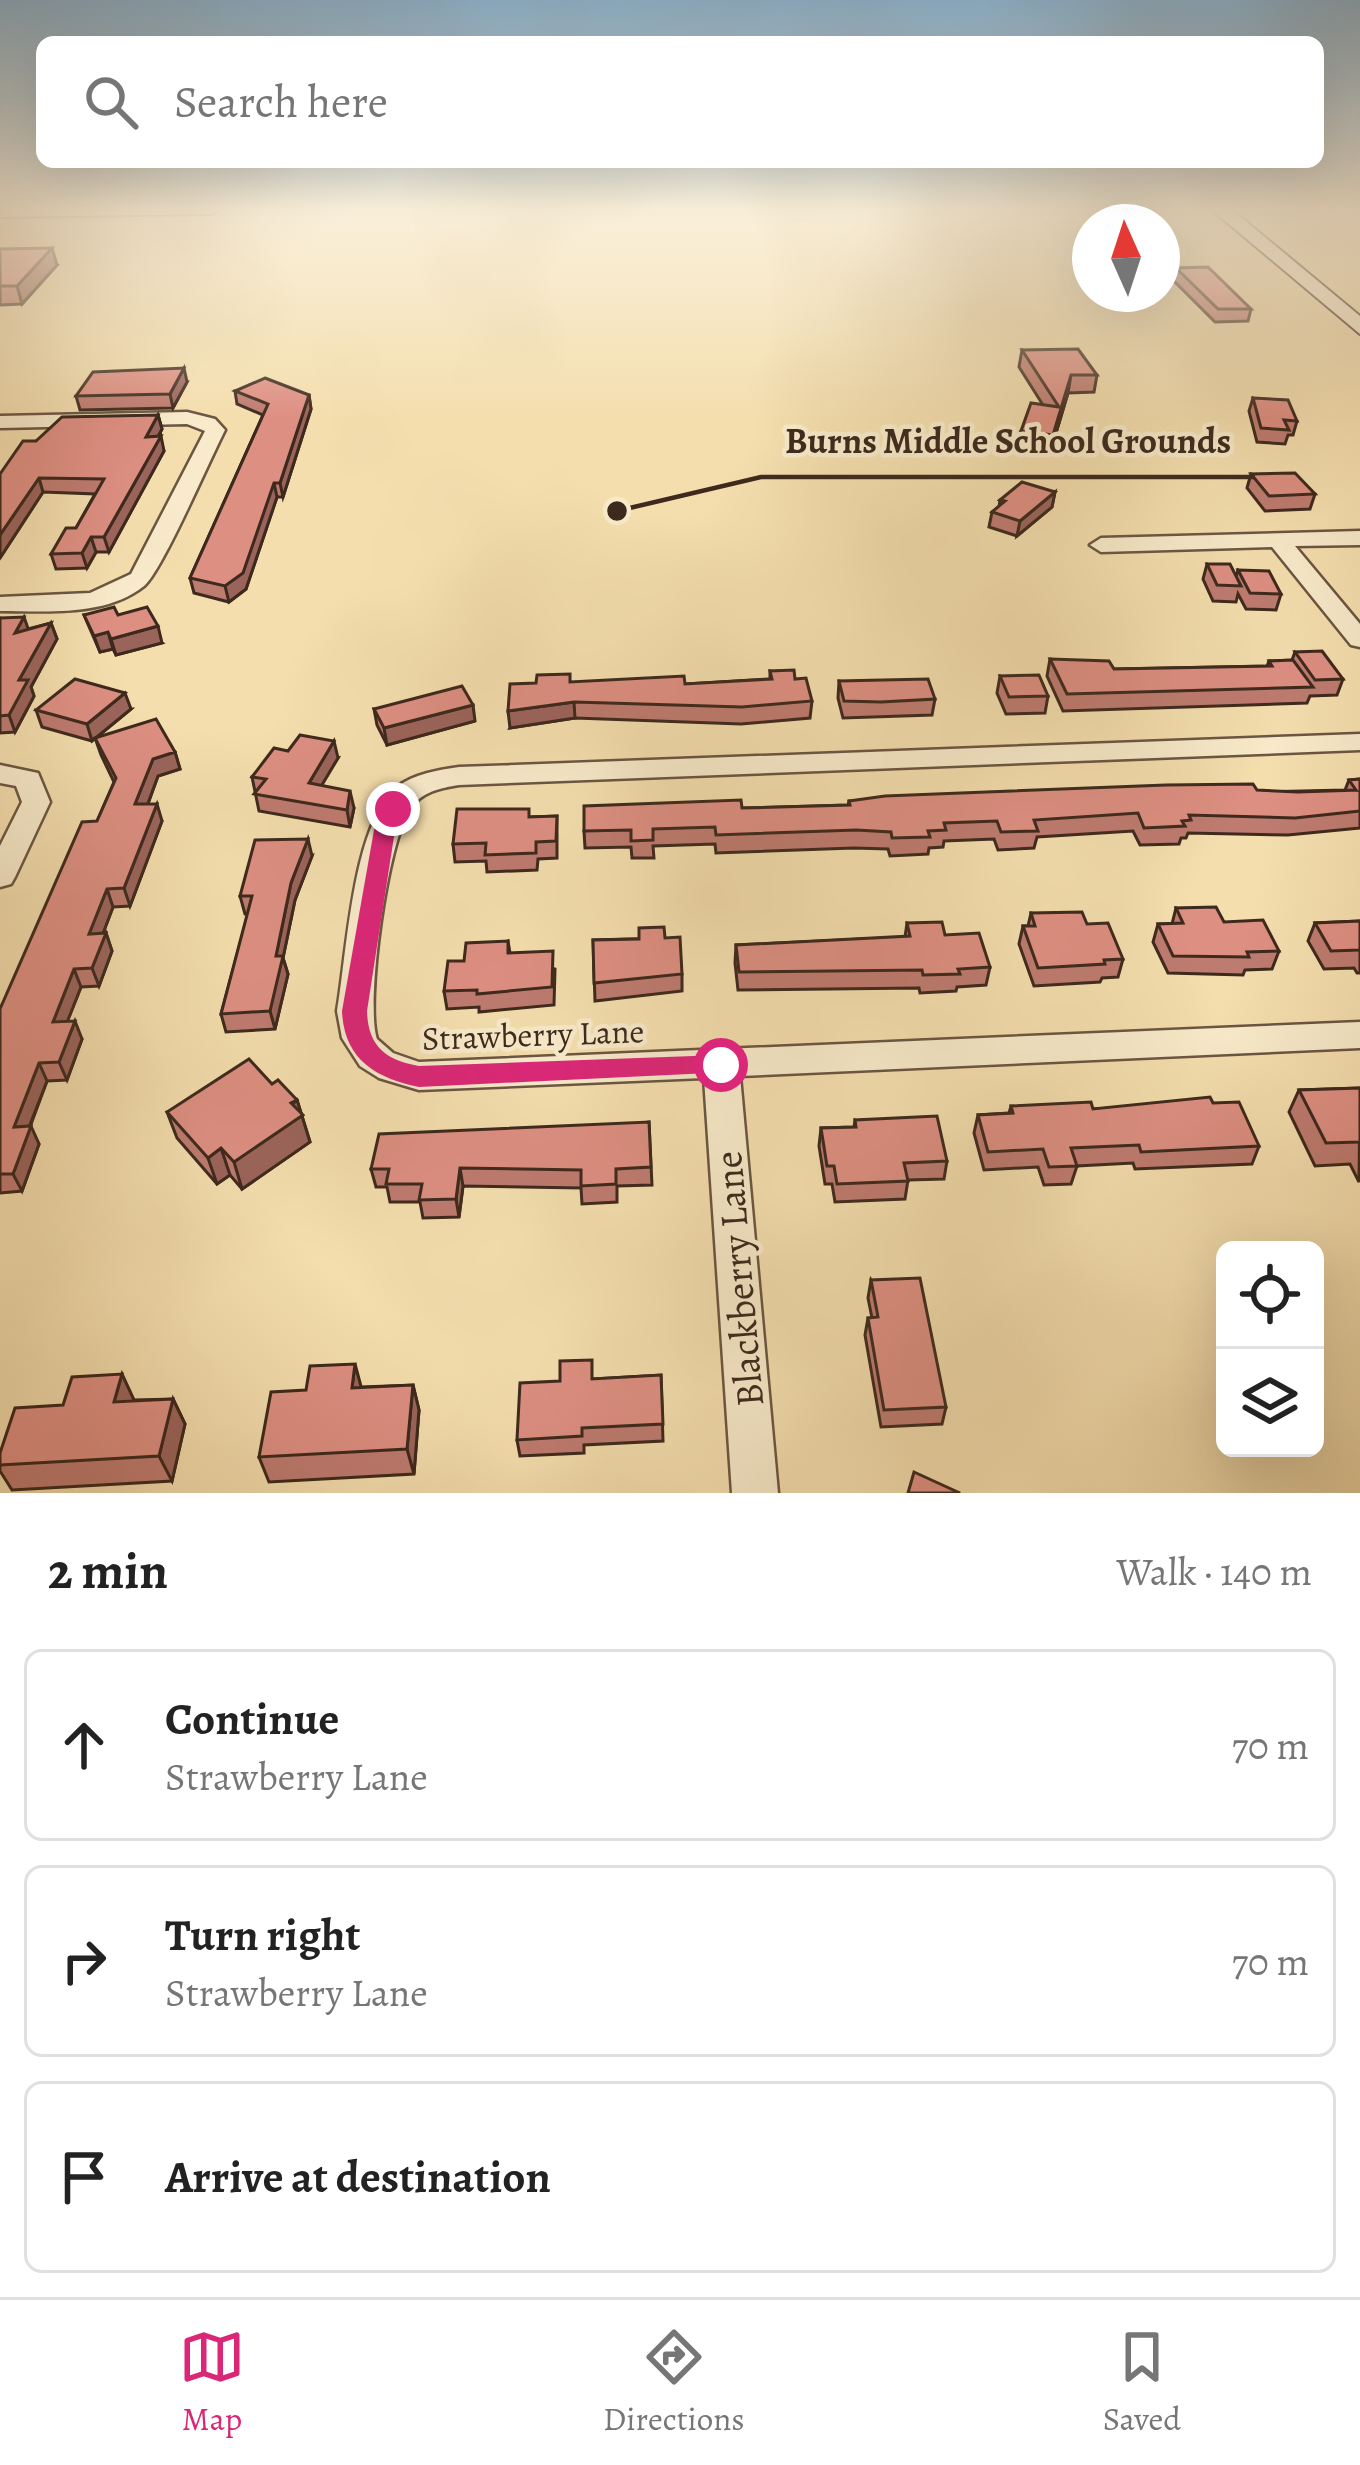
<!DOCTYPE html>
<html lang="en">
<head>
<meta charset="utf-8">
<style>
  :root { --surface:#fff; --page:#f6f6f6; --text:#222; --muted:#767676; --line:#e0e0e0; --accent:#db2777 }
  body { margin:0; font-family:Alegreya,serif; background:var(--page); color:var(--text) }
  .controls { position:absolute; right:36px; bottom:36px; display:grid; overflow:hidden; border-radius:18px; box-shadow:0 12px 48px #0002 }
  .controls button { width:108px; height:108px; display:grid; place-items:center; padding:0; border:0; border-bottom:3px solid var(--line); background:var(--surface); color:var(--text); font:60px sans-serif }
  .compass { position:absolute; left:1072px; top:204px; width:108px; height:108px; border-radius:50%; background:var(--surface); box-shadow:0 12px 48px #0002; rotate:357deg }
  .stop { position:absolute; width:36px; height:36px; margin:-27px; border:9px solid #db2777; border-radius:50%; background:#fff }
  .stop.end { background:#db2777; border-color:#fff; box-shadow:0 3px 12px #0008 }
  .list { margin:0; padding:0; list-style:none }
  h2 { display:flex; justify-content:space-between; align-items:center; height:156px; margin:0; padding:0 48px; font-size:51px }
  h2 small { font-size:39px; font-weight:400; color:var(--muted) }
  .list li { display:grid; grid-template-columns:78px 1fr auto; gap:36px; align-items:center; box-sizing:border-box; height:192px; margin:0 24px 24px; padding:0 24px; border:3px solid var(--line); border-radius:18px }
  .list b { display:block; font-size:45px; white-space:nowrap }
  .list p { margin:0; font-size:39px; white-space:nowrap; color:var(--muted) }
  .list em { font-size:39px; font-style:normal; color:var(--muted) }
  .icon { flex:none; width:66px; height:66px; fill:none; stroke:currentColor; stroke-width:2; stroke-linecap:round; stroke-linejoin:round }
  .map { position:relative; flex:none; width:1360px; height:1493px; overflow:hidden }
  .search { position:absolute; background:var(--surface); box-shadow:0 12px 48px #0002; left:36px; right:36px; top:36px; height:132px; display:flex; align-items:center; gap:30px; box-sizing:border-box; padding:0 42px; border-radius:18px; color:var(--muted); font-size:45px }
  .sheet { height:804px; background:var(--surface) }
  nav { display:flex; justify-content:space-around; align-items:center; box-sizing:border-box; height:168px; border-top:3px solid var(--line); background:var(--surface); font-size:33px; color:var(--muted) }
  nav a { display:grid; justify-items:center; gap:6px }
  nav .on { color:var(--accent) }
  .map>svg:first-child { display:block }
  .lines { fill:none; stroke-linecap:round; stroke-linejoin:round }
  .street-casing { stroke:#6b5641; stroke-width:5 }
  .secondary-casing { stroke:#3d291d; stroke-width:4 }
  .street { fill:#f8eaca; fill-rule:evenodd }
  .secondary { fill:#f8eaca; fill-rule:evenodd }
  .wall { fill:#be7b70; stroke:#3d291d; stroke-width:3 }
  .shaded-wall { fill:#9b645b; stroke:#3d291d; stroke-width:3 }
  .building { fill:#dd8f82; stroke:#3d291d; stroke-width:3 }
  .route { fill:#db2777 }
  .labels { text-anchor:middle; stroke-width:9; stroke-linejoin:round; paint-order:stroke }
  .street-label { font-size:33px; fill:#3d291d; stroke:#f8eaca }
  .near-street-label { font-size:39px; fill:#3d291d; stroke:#f8eaca }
  .leader { fill:none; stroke:#3d291d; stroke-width:4.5 }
  .callout-dot { fill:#3d291d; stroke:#f8eaca; stroke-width:4.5 }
  .callout-label { font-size:36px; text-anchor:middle; font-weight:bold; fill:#3d291d; stroke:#f8eaca; stroke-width:9; stroke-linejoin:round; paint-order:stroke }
</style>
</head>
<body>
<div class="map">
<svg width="1360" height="1493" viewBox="0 0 1360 1493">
  <rect width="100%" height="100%" fill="#f4deae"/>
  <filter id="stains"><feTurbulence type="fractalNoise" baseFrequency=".00167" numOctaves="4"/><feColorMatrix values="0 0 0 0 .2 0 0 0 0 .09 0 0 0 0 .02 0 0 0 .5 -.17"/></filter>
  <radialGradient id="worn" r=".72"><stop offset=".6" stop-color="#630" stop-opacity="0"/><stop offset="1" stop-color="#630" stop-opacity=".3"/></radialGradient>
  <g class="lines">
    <defs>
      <g id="street">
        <path d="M187,412L215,419L225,430C210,459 162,571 144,586C105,617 46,611 0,611V597L90,593L131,574L205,431L187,424L0,428V416Z"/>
        <polygon points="1360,531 1360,545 1295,546 1360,624 1360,647 1351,645 1272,547 1101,552 1090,545 1101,538"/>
        <path d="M1360,734V750L459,785C440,788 421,792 410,809C388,840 365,1003 377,1039L393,1053L419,1062L1360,1022V1048L740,1076L778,1493H732L704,1078L419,1090L379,1078L360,1066L342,1038L337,1011C347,955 352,825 397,787C414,774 438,770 459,767Z"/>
        <polygon points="0,765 38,773 50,802 15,877 11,884 0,887 0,846 22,802 16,786 0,783"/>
      </g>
      <g id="secondary">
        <polygon points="0,209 221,209 212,214 0,217"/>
        <polygon points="1211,209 1231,209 1360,316 1360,334"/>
      </g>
    </defs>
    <!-- street casing -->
    <use href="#street" class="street-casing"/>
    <!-- secondary casing -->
    <use href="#secondary" class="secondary-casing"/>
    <!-- street -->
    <use href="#street" class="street"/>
    <!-- secondary -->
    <use href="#secondary" class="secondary"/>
  </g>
  <!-- wall -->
  <g class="wall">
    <polygon points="0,249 57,265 22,304 0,305"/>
    <polygon points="1176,268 1251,309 1248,321 1215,322 1173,280"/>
    <polygon points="1022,350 1097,375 1094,392 1068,393 1050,453 1018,449 1021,431 1043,405 1019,367"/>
    <polygon points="187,382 173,408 80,410 76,396"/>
    <polygon points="235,391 309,395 311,409 283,497 277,497 246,589 229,602 194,593 190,578 263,415 237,404"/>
    <polygon points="1253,398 1297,421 1293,435 1288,435 1285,444 1257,442 1249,411"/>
    <polygon points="158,415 162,429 158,436 164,451 109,552 96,552 87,568 56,569 51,554 76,528 95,494 43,492 0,558 36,441"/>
    <polygon points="1251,474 1315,494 1310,509 1265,511 1247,488"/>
    <polygon points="1055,492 1052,507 1017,536 989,527 992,512 999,507 1000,500"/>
    <polygon points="1207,564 1236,577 1238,570 1281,594 1276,610 1246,609 1238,594 1236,602 1213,601 1203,579"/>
    <polygon points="84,615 118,615 162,643 116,655 113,649 100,652"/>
    <polygon points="0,618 28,629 51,623 57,639 31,687 34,696 15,732 0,733"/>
    <polygon points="1295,652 1343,679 1337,695 1310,696 1307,703 1063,711 1047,676 1050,659 1114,669 1267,666 1269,661 1292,660"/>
    <polygon points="770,671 795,679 812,701 810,718 741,724 575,718 510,728 536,683 685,684 770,679"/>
    <polygon points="1000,676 1048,696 1045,713 1006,714 997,693"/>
    <polygon points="839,681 935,699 932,715 843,718 838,698"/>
    <polygon points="131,709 97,737 175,752 180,769 158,776 148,804 162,821 130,906 113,907 103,933 106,933 112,951 99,986 81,987 67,1022 82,1039 67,1080 47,1081 30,1127 39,1144 22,1191 0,1193 0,1009 97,821 114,782 101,755 95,738 92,741 42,727 36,710"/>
    <polygon points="374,709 475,721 387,745 377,725"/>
    <polygon points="338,758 321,785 354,808 350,827 259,811 252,777"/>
    <polygon points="1360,779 1360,828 1288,835 1188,833 1186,838 1181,838 1179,844 1140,845 1133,831 1037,837 1034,848 998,850 994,839 944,841 943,847 929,848 928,854 890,856 888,849 854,848 716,853 715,844 653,846 654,858 632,858 631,847 585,848 584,831 742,808 848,805 849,801 1345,790 1349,780"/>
    <polygon points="557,816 557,858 538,859 537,870 487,872 486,861 455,862 453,844 530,817"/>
    <polygon points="312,856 295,900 283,958 288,974 275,1029 226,1032 221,1014 248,914 245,914 240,896"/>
    <polygon points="1176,908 1224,922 1279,951 1272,969 1245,970 1243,975 1168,973 1153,942 1158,924 1172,924"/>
    <polygon points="1031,913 1087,924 1123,959 1118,977 1102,978 1100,982 1034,986 1019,944 1023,926 1028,926"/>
    <polygon points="1360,921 1360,973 1357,973 1354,968 1324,969 1308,941 1315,923"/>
    <polygon points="907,923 945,935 990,967 986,985 957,987 956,991 920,993 919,988 738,990 735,963 736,945 905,937"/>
    <polygon points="665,938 682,974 682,991 595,1001 593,940"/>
    <polygon points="508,941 510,953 555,969 554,1005 479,1012 479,1007 447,1009 444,991 464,961"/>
    <polygon points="272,1084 297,1100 310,1142 242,1189 230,1175 217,1184 177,1138 167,1112"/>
    <polygon points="1360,1088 1359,1182 1350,1164 1315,1166 1289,1112 1299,1090"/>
    <polygon points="1213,1103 1259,1146 1252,1164 1135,1169 1133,1163 1077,1166 1071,1184 1044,1185 1038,1167 984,1170 974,1133 978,1115 1009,1113 1011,1106 1093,1109"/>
    <polygon points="855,1120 947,1161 944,1179 908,1180 905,1199 835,1202 832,1184 825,1184 819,1146 821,1128 854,1127"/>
    <polygon points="649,1122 652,1185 617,1186 617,1202 582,1204 581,1188 463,1186 459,1217 423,1218 420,1202 390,1202 387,1187 376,1187 371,1169"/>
    <polygon points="871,1280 946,1407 942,1424 881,1427 865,1335 868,1318 872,1318 868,1298"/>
    <polygon points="661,1375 663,1441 584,1445 584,1453 520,1456 517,1440 593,1379"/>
    <polygon points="413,1385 419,1410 414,1474 269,1482 259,1457 362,1387"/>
    <polygon points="173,1399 185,1424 172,1481 12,1490 0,1471 0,1453 134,1400"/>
  </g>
  <!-- shaded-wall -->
  <g class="shaded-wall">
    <polygon points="52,248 57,265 22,304 17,286"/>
    <polygon points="184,368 187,382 173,408 170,394"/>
    <polygon points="1071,375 1068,393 1050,453 1053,435"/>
    <polygon points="309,395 311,409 283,497 280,483"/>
    <polygon points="158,415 162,429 150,451 146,437"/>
    <polygon points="161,436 164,451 109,552 104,537"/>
    <polygon points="39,478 43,492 0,558 0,535"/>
    <polygon points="274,483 277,497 246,589 229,602 225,586"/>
    <polygon points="1055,492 1052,507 1017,536 1020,521"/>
    <polygon points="91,537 96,552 87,568 82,553"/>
    <polygon points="24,617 30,634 15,633"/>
    <polygon points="51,623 57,639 31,687 34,696 15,732 9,715 19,680"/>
    <polygon points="158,626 162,643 116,655 111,639"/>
    <polygon points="108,632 113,649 100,652 94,636"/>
    <polygon points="125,693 131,709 92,741 87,724"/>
    <polygon points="574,702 575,718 510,728 508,711"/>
    <polygon points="473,705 475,721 387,745 384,728"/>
    <polygon points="334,741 338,758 313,800 309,783"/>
    <polygon points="175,752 180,769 158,776 141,822 135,804 153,759"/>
    <polygon points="350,791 354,808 350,827 347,810"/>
    <polygon points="157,804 162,821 130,906 124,888"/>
    <polygon points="308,839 312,856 295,900 283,958 288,974 275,1029 270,1011 276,956 291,883"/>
    <polygon points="107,889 113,907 96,952 89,934"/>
    <polygon points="106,933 112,951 99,986 92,968"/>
    <polygon points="74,969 81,987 60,1040 53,1022"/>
    <polygon points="75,1021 82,1039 67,1080 59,1062"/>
    <polygon points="39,1063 47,1081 22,1145 14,1127"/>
    <polygon points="297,1100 310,1142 242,1189 234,1162"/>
    <polygon points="31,1126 39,1144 22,1191 13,1174"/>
    <polygon points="221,1148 230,1175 217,1184 208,1158"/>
    <polygon points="460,1168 463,1186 459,1217 456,1199"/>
    <polygon points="355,1364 362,1390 352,1388"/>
    <polygon points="122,1374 134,1400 127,1427 114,1402"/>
    <polygon points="413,1385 419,1410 414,1474 407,1449"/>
    <polygon points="173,1399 185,1424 172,1481 159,1456"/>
  </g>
  <!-- building -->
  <g class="building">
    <polygon points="52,248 17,286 0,286 0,249"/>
    <polygon points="1208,267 1251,309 1218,309 1176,268"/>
    <polygon points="1078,349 1097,375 1071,375 1053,435 1021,431 1031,403 1059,407 1022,350"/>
    <polygon points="184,368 170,394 76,396 93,372"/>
    <polygon points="265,378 309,395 280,483 274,483 243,573 225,586 190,578 268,404 235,391"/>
    <polygon points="1253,398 1288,400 1297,421 1284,420 1289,430 1261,428"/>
    <polygon points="158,415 146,437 161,436 104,537 91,537 82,553 51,554 66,528 76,528 104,479 39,478 0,535 0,474 23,441 36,441 62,417"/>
    <polygon points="1295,473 1315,494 1269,496 1251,474"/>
    <polygon points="1022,482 1055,492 1020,521 992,512 1005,501 1000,500"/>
    <polygon points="1207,564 1230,564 1241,586 1217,585"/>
    <polygon points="1238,570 1269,571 1281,594 1250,593"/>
    <polygon points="114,607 118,615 147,607 158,626 111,639 108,632 94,636 84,615"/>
    <polygon points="24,617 15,633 51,623 19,680 28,680 9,715 0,716 0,618"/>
    <polygon points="1322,651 1343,679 1315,680 1295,652"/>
    <polygon points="1050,659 1109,661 1114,669 1272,666 1269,661 1293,660 1313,687 1067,694"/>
    <polygon points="794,670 795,679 806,678 812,701 742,707 574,702 508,711 510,684 536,683 537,675 570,674 570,682 684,676 685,684 772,679 770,671"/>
    <polygon points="1039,675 1048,696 1009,697 1000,676"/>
    <polygon points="75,679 125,693 87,724 36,710"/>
    <polygon points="928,679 935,699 881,702 844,701 839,681"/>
    <polygon points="462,686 473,705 384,728 374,709"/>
    <polygon points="156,719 175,752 153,759 135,804 157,804 124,888 107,889 89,934 106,933 92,968 74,969 53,1022 75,1021 59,1062 39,1063 14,1127 31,1126 13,1174 0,1174 0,1009 82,822 97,821 116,778 95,738"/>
    <polygon points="300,735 334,741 309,783 350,791 347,810 254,794 266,779 252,777 274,748 288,751"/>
    <polygon points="1360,779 1360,811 1295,818 1189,815 1191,820 1182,821 1185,826 1144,828 1138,813 1034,820 1038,831 1001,832 997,821 944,823 946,830 928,831 930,837 892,838 891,832 856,830 716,835 715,827 653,829 653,840 631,841 631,830 584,831 584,806 741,800 742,808 850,805 849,801 885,796 1166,785 1253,784 1257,790 1298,792 1356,790 1349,780"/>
    <polygon points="457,809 529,809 529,817 557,816 556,841 536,842 536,853 485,855 486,843 453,844"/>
    <polygon points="308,839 291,883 276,956 283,956 270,1011 221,1014 252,896 240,896 255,840"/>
    <polygon points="1216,907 1224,922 1263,920 1279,951 1247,952 1249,957 1173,956 1158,924 1183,923 1176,908"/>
    <polygon points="1082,912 1087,924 1108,923 1123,959 1104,960 1105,964 1038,968 1023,926 1035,926 1031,913"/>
    <polygon points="1360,921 1360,950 1331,951 1315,923"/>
    <polygon points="942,922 945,935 979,933 990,967 958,969 960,974 923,975 922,970 739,972 736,945 910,936 907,923"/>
    <polygon points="664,927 665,938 680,937 682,974 594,983 593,940 639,939 639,928"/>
    <polygon points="508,941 508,953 553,951 552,987 477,994 477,990 444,991 448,961 464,961 466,943"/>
    <polygon points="249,1059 272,1084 278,1080 297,1100 291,1103 303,1115 234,1162 221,1148 208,1158 167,1112"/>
    <polygon points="1360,1088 1360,1142 1326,1143 1299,1090"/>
    <polygon points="1210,1097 1213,1103 1239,1102 1259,1146 1141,1152 1139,1145 1071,1148 1077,1166 1049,1167 1043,1149 988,1152 978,1115 1013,1113 1011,1106 1091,1102 1093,1109"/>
    <polygon points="937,1116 947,1161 904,1163 908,1181 837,1184 834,1166 827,1166 821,1128 856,1127 855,1120"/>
    <polygon points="649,1122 651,1167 616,1169 616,1184 581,1186 581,1170 460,1168 456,1199 419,1200 422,1184 386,1184 389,1169 371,1169 379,1134"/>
    <polygon points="920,1278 946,1407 884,1410 868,1318 878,1317 871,1280"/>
    <polygon points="592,1360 592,1379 661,1375 663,1424 582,1428 582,1436 517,1440 520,1383 560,1381 560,1361"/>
    <polygon points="355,1364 352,1388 413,1385 407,1449 259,1457 271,1392 306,1390 310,1366"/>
    <polygon points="122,1374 114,1402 173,1399 159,1456 0,1465 0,1453 15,1408 63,1405 72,1377"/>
    <polygon points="914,1472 960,1493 908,1493"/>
  </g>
  <!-- sky -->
  <linearGradient id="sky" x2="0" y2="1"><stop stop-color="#8cb6d4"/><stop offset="0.5" stop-color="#faf0db"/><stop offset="1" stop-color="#faf0db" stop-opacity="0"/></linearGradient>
  <rect width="1360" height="418" fill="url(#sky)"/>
  <!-- route -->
  <path class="route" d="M393,803L403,809L395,830L367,1011C368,1046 385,1060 419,1066L721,1055L730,1058L734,1065L730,1072L419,1087C375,1078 344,1059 342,1011L374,830L386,805Z"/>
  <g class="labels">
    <!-- street labels -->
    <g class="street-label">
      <text transform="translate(533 1034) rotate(-2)" y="12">Strawberry Lane</text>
    </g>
    <!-- near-street labels -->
    <g class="near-street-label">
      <text transform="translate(738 1279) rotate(-95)" y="14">Blackberry Lane</text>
    </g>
  </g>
  <!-- callouts -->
  <path class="leader" d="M617 511L761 477H1255"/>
  <circle class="callout-dot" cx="617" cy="511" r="12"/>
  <g class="callout-label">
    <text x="1008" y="453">Burns Middle School Grounds</text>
  </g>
  <rect width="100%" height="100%" filter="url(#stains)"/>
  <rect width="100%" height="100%" fill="url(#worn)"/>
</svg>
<div class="controls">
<button><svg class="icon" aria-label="locate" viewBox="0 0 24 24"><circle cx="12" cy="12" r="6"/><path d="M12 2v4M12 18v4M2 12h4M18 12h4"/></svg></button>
<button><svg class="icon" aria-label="layers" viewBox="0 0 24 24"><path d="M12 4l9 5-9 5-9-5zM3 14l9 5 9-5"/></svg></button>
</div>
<svg class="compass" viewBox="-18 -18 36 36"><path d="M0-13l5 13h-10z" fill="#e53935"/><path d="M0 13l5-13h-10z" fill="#767676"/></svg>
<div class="stop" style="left:721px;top:1065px"></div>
<div class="stop end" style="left:393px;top:809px"></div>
<div class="search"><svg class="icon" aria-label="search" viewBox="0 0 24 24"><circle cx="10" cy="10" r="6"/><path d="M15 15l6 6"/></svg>Search here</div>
</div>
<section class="sheet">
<h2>2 min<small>Walk · 140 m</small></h2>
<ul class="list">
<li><svg class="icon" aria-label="ahead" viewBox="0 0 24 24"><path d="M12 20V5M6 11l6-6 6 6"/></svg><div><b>Continue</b><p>Strawberry Lane</p></div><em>70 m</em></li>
<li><svg class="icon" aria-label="right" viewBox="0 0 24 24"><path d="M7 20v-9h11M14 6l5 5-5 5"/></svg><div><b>Turn right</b><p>Strawberry Lane</p></div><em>70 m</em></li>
<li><svg class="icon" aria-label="arrive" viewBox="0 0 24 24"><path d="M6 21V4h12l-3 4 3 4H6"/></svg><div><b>Arrive at destination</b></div></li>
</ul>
</section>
<nav>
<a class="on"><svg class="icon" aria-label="map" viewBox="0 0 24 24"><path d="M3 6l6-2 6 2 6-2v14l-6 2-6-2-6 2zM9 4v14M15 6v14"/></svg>Map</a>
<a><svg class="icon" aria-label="directions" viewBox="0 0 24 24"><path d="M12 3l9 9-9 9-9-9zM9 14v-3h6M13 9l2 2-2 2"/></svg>Directions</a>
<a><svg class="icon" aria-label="saved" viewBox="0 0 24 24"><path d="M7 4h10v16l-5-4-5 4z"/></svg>Saved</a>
</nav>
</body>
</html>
